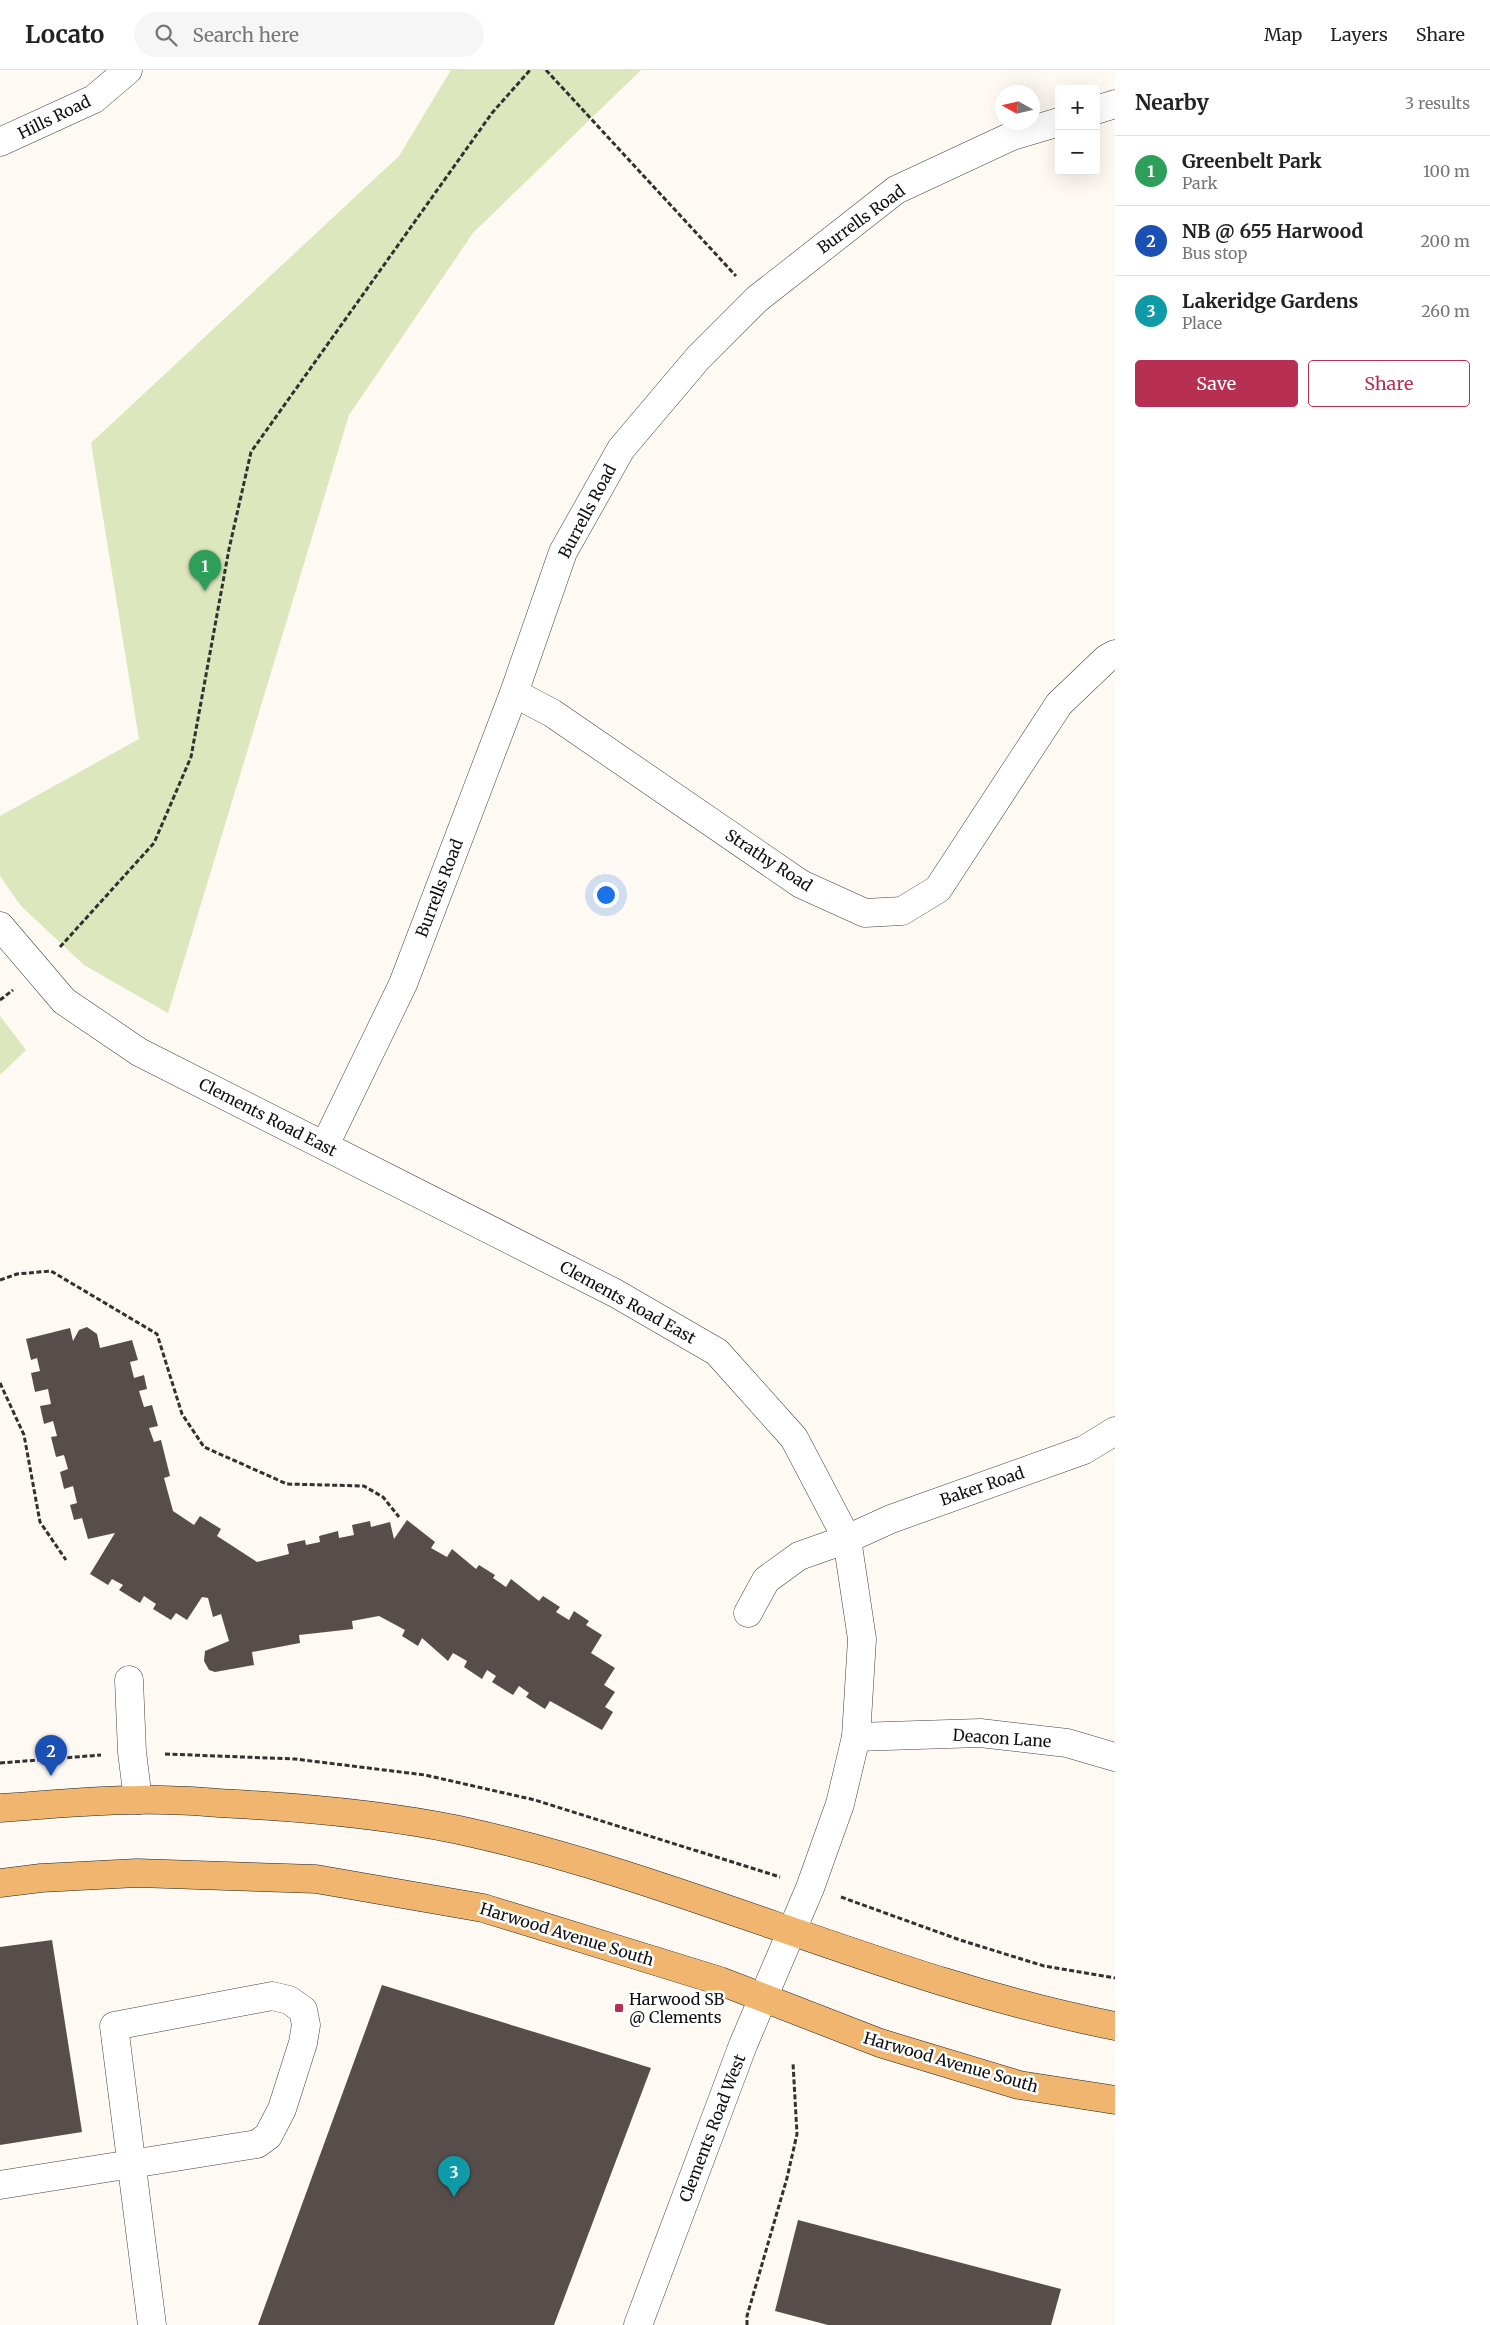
<!DOCTYPE html>
<html lang="en">
<head>
<meta charset="utf-8">
<style>
  :root { --surface:#fff; --page:#f6f6f6; --text:#222; --muted:#767676; --line:#e0e0e0; --accent:#b72f52 }
  body { margin:0; font-family:Merriweather,serif; background:var(--page); color:var(--text) }
  .controls { position:absolute; right:15px; top:15px; display:grid; overflow:hidden; border-radius:5px; box-shadow:0 5px 20px #0002 }
  .controls button { width:45px; height:45px; display:grid; place-items:center; padding:0; border:0; border-bottom:1px solid var(--line); background:var(--surface); color:var(--text); font:25px sans-serif }
  .compass { position:absolute; left:995px; top:15px; width:45px; height:45px; border-radius:50%; background:var(--surface); box-shadow:0 5px 20px #0002; rotate:278deg }
  .you { position:absolute; left:605px; top:824px; width:18px; height:18px; margin:-12px; border:4px solid #fff; border-radius:50%; background:#1a73e8; box-shadow:0 0 0 8px #1a73e833 }
  .badge { display:grid; place-items:center; width:32px; height:32px; border-radius:50%; background:var(--accent); color:#fff; font-size:16px; font-weight:700 }
  .pin { position:absolute; translate:-50% -41px; filter:drop-shadow(0 1px 2px #0008) }
  .pin::after { content:''; position:absolute; top:26px; width:18px; height:15px; background:inherit; clip-path:polygon(0 0,100% 0,50% 100%) }
  .list { margin:0; padding:0; list-style:none }
  h2 { display:flex; justify-content:space-between; align-items:center; height:65px; margin:0; padding:0 20px; font-size:21px }
  h2 small { font-size:16px; font-weight:400; color:var(--muted) }
  .list li { display:grid; grid-template-columns:32px 1fr auto; gap:15px; align-items:center; box-sizing:border-box; height:70px; padding:0 20px; border-top:1px solid var(--line) }
  .list b { display:block; font-size:19px; white-space:nowrap }
  .list p { margin:0; font-size:16px; white-space:nowrap; color:var(--muted) }
  .list em { font-size:16px; font-style:normal; color:var(--muted) }
  .actions { display:flex; gap:10px; padding:15px 20px }
  .actions a { flex:1; padding:11px 0; border:1px solid var(--accent); border-radius:5px; text-align:center; font-size:18px; color:var(--accent) }
  .actions .main { background:var(--accent); color:#fff }
  .icon { flex:none; width:28px; height:28px; fill:none; stroke:currentColor; stroke-width:2; stroke-linecap:round; stroke-linejoin:round }
  .map { position:relative; flex:none; width:1115px; height:2255px; overflow:hidden }
  header { display:flex; align-items:center; gap:30px; box-sizing:border-box; height:70px; padding:0 25px; background:var(--surface); border-bottom:1px solid var(--line) }
  header strong { font-size:24px }
  nav { display:flex; gap:28px; margin-inline-start:auto; font-size:18px }
  .search { width:350px; height:45px; background:var(--page); display:flex; align-items:center; gap:12px; box-sizing:border-box; padding:0 18px; border-radius:28px; color:var(--muted); font-size:19px }
  main { display:flex }
  aside { flex:1; background:var(--surface) }
  .map>svg:first-child { display:block }
  .green { fill:#dce7bd }
  .building { fill:#574e4c }
  .lines { fill:none; stroke-linecap:round; stroke-linejoin:round }
  .minor-casing { stroke:#424242; stroke-width:29 }
  .major-casing { stroke:#202020; stroke-width:29 }
  .path { stroke:#313131; stroke-width:3; stroke-dasharray:5 2.5; stroke-linecap:butt }
  .minor { stroke:#fff; stroke-width:28 }
  .major { stroke:#f0b670; stroke-width:28 }
  .poi-dot { fill:#b72f52; stroke:#fff; stroke-width:2 }
  .labels { text-anchor:middle; stroke-width:5; stroke-linejoin:round; paint-order:stroke }
  .street-label { font-size:16px; fill:#0f0f0f; stroke:#fff }
  .poi-label { font-size:16px; fill:#0f0f0f; stroke:#fff; text-anchor:start }
</style>
</head>
<body>
<header>
<strong>Locato</strong>
<div class="search"><svg class="icon" aria-label="search" viewBox="0 0 24 24"><circle cx="10" cy="10" r="6"/><path d="M15 15l6 6"/></svg>Search here</div>
<nav><a>Map</a><a>Layers</a><a>Share</a></nav>
</header>
<main>
<div class="map">
<svg width="1115" height="2255" viewBox="0 0 1115 2255">
  <rect width="100%" height="100%" fill="#fef9f2"/>
  <!-- green -->
  <g class="green">
    <polygon points="451,0 641,0 473,163 349,345 168,943 84,895 21,836 0,806 0,746 139,669 91,373 399,86"/>
    <polygon points="0,946 26,980 0,1005"/>
  </g>
  <!-- building -->
  <g class="building">
    <polygon points="87,1257 97,1264 100,1278 132,1270 138,1290 130,1292 134,1308 144,1305 147,1319 139,1321 144,1337 152,1335 158,1356 149,1358 154,1372 161,1370 170,1406 164,1408 173,1441 194,1455 200,1446 221,1459 217,1466 257,1492 289,1484 287,1474 305,1470 306,1475 320,1472 319,1466 338,1461 339,1468 354,1465 352,1455 370,1451 371,1457 390,1452 394,1469 407,1450 435,1472 431,1478 447,1487 452,1479 476,1499 479,1495 495,1505 493,1508 506,1517 511,1509 539,1531 543,1526 560,1537 556,1542 569,1550 574,1541 589,1551 586,1555 602,1565 591,1583 615,1598 604,1615 615,1622 605,1637 613,1642 602,1660 550,1631 545,1639 526,1627 529,1623 519,1616 513,1625 492,1612 496,1606 487,1600 482,1609 464,1597 467,1591 453,1583 448,1591 422,1568 418,1576 402,1566 405,1560 379,1546 352,1551 353,1559 299,1565 300,1573 252,1582 254,1595 215,1602 209,1600 204,1591 205,1581 229,1571 221,1544 213,1547 208,1528 202,1527 187,1550 176,1543 171,1550 153,1539 156,1534 144,1526 140,1533 119,1520 123,1515 112,1509 108,1515 90,1504 115,1463 88,1469 82,1448 74,1450 70,1435 77,1433 73,1416 64,1419 60,1402 68,1399 64,1385 56,1387 51,1367 57,1366 53,1351 44,1354 40,1336 51,1334 48,1319 35,1322 31,1303 40,1301 37,1288 31,1290 26,1269 70,1258 73,1271 79,1260"/>
    <polygon points="52,1870 82,2062 0,2075 0,1877"/>
    <polygon points="382,1915 651,1998 554,2255 258,2255"/>
    <polygon points="798,2150 1061,2219 1051,2255 828,2255 775,2241"/>
  </g>
  <g class="lines">
    <defs>
      <g id="minor">
        <polyline points="1096,40 1115,34"/>
        <polyline points="0,72 94,29 128,0"/>
        <polyline points="514,623 552,643 801,814 865,843 902,841 938,819 1059,634 1106,589 1115,584"/>
        <polyline points="0,856 64,931 139,982 615,1223 717,1282 794,1368 847,1469 862,1569 856,1667 840,1734 810,1818 743,1975 638,2255"/>
        <polyline points="325,1075 403,914 514,623 563,482 621,379 698,288 757,229 896,120 1012,66 1059,52"/>
        <polyline points="748,1543 766,1510 799,1486 847,1469 891,1449 1084,1380 1115,1361"/>
        <polyline points="129,1610 132,1682 138,1730"/>
        <polyline points="856,1667 980,1663 1067,1673 1115,1687"/>
        <polyline points="0,2115 257,2074 268,2066 282,2039 303,1973 306,1955 303,1940 289,1930 272,1926 114,1956 152,2255"/>
      </g>
      <g id="major">
        <path d="M0,1738C46,1735 92,1730 138,1730C171,1729 203,1732 236,1734C309,1738 386,1745 459,1760C682,1808 890,1912 1115,1956"/>
        <polyline points="0,1813 41,1808 137,1803 316,1809 483,1838 720,1911 880,1973 1019,2015 1115,2030"/>
      </g>
    </defs>
    <!-- minor casing -->
    <use href="#minor" class="minor-casing"/>
    <!-- major casing -->
    <use href="#major" class="major-casing"/>
    <!-- path -->
    <g class="path">
      <polyline points="546,0 736,206"/>
      <polyline points="60,877 154,773 191,687 229,479 251,382 492,43 530,0"/>
      <polyline points="0,930 13,920"/>
      <polyline points="0,1210 17,1204 51,1201 157,1264 182,1344 204,1377 287,1414 364,1416 383,1427 399,1447"/>
      <polyline points="0,1313 24,1365 40,1452 66,1490"/>
      <polyline points="165,1684 295,1689 425,1705 535,1730 780,1807"/>
      <polyline points="0,1693 101,1685"/>
      <polyline points="841,1827 960,1870 1044,1896 1115,1908"/>
      <polyline points="747,2255 747,2246 787,2108 797,2064 793,1993"/>
    </g>
    <!-- minor -->
    <use href="#minor" class="minor"/>
    <!-- major -->
    <use href="#major" class="major"/>
  </g>
  <!-- markers -->
  <rect class="poi-dot" x="614" y="1933" width="10" height="10" rx="2.5"/>
  <g class="labels">
    <!-- street labels -->
    <g class="street-label">
      <text transform="translate(54 47) rotate(-26)" y="6">Hills Road</text>
      <text transform="translate(861 149) rotate(-36)" y="6">Burrells Road</text>
      <text transform="translate(587 441) rotate(-62)" y="6">Burrells Road</text>
      <text transform="translate(769 790) rotate(33)" y="6">Strathy Road</text>
      <text transform="translate(439 818) rotate(-69)" y="6">Burrells Road</text>
      <text transform="translate(268 1047) rotate(27)" y="6">Clements Road East</text>
      <text transform="translate(628 1232) rotate(29)" y="6">Clements Road East</text>
      <text transform="translate(982 1416) rotate(-19)" y="6">Baker Road</text>
      <text transform="translate(1002 1668) rotate(4)" y="6">Deacon Lane</text>
      <text transform="translate(567 1864) rotate(17)" y="6">Harwood Avenue South</text>
      <text transform="translate(951 1992) rotate(16)" y="6">Harwood Avenue South</text>
      <text transform="translate(712 2058) rotate(-69)" y="6">Clements Road West</text>
    </g>
    <!-- poi labels -->
    <g class="poi-label">
      <text x="629" y="1935">Harwood SB<tspan x="629" dy="18">@ Clements</tspan></text>
    </g>
  </g>
</svg>
<div class="controls">
<button>+</button>
<button>−</button>
</div>
<svg class="compass" viewBox="-18 -18 36 36"><path d="M0-13l5 13h-10z" fill="#e53935"/><path d="M0 13l5-13h-10z" fill="#767676"/></svg>
<div class="you"></div>
<div class="pin badge" style="left:205px;top:521px;background:#2e9e5b">1</div>
<div class="pin badge" style="left:51px;top:1706px;background:#1a4fb4">2</div>
<div class="pin badge" style="left:454px;top:2127px;background:#0f9aa8">3</div>
</div>
<aside>
<h2>Nearby<small>3 results</small></h2>
<ul class="list">
<li><span class="badge" style="background:#2e9e5b">1</span><div><b>Greenbelt Park</b><p>Park</p></div><em>100 m</em></li>
<li><span class="badge" style="background:#1a4fb4">2</span><div><b>NB @ 655 Harwood</b><p>Bus stop</p></div><em>200 m</em></li>
<li><span class="badge" style="background:#0f9aa8">3</span><div><b>Lakeridge Gardens</b><p>Place</p></div><em>260 m</em></li>
</ul>
<div class="actions"><a class="main">Save</a><a>Share</a></div>
</aside>
</main>
</body>
</html>
